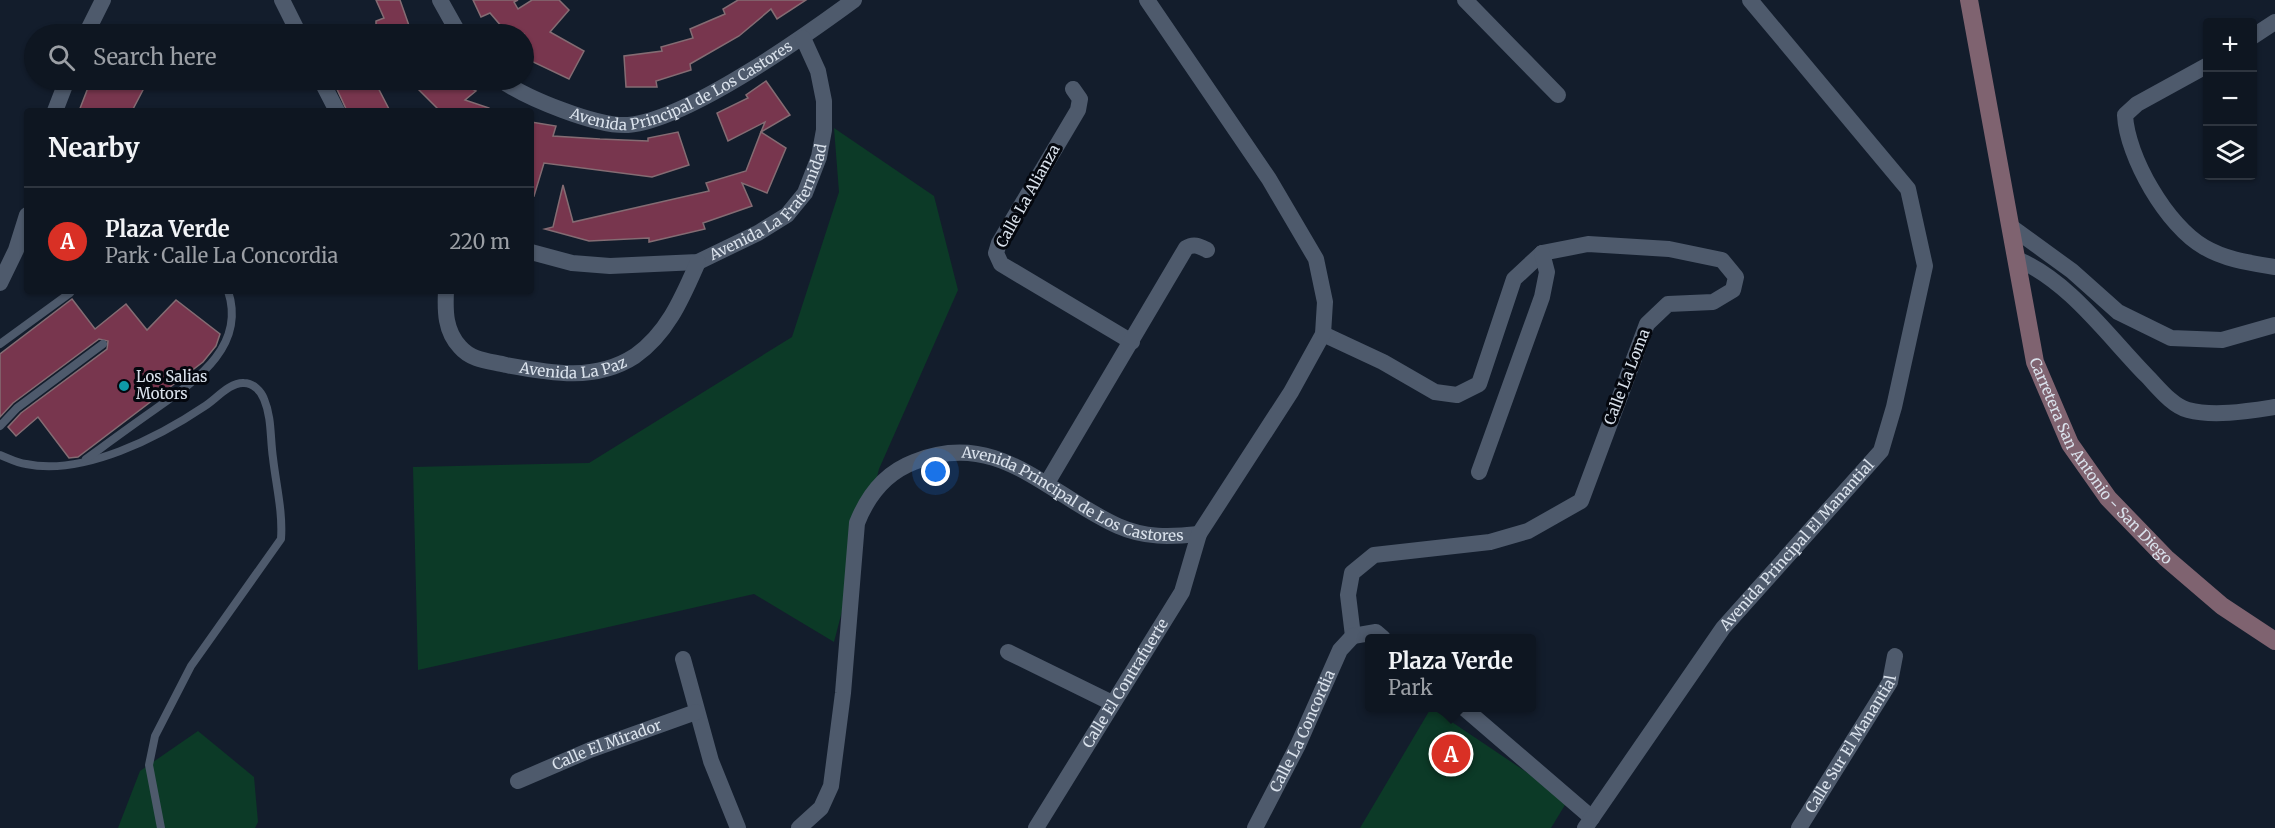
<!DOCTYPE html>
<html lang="en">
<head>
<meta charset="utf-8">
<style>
  :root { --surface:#0e1621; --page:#171f2a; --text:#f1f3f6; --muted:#9b9fa5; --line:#2e353f; --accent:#d93025 }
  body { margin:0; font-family:Merriweather,serif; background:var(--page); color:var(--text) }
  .controls { position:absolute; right:18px; top:18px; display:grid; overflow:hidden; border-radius:6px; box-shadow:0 2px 4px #0004 }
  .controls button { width:54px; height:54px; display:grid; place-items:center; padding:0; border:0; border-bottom:2px solid var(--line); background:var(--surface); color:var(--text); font:30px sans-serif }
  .you { position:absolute; left:936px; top:472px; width:21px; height:21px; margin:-15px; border:4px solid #fff; border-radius:50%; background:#1a73e8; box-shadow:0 0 0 9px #1a73e833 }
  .badge { display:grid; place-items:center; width:39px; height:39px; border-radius:50%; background:var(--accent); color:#fff; font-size:20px; font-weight:700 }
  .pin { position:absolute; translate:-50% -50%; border:3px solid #fff; box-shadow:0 2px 6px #0006 }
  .popup { position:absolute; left:1365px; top:634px; width:171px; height:78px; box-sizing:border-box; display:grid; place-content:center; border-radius:6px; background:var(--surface); filter:drop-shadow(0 2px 4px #0005); font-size:20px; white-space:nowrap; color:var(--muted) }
  .popup b { font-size:22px; color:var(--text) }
  .popup::after { content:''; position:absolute; left:50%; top:100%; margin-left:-12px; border:12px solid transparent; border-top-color:var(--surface) }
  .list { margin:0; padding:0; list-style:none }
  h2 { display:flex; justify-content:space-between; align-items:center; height:78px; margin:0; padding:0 24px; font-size:26px }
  h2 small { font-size:20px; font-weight:400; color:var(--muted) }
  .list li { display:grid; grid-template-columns:39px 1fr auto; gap:18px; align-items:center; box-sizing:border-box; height:108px; padding:0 24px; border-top:2px solid var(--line) }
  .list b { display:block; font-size:22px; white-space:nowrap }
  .list p { margin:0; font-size:20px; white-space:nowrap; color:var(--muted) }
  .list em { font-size:20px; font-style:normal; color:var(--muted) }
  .icon { flex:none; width:33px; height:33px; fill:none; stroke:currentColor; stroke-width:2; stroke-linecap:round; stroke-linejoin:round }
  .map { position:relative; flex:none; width:2275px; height:828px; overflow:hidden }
  .search { position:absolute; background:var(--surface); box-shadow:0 2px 4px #0004; left:24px; top:24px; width:510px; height:66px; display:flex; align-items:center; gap:15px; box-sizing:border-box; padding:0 21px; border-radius:33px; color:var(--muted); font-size:22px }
  .panel { position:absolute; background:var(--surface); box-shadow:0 2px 4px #0004; left:24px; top:108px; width:510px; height:186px; border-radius:6px }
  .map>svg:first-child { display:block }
  .green { fill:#0c3a27 }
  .building { fill:#78364e; stroke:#846c73; stroke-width:1.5 }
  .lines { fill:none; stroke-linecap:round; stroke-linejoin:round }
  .lane { stroke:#4e5a6c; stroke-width:8 }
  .street { stroke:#4e5a6c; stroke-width:16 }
  .secondary { stroke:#7f6370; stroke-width:18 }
  .culture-dot { fill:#0f9aa8; stroke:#04070e; stroke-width:2 }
  .labels { text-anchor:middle; stroke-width:6; stroke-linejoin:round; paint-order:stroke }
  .street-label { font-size:15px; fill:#dae2ec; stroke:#04070e }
  .poi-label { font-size:15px; fill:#dae2ec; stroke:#04070e; text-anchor:start }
</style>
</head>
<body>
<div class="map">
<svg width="2275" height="828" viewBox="0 0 2275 828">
  <rect width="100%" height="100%" fill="#131d2c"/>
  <!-- green -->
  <g class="green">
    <polygon points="834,128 934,196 958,290 879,469 834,642 754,594 418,670 413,467 589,463 792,337 839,192"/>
    <polygon points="1431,708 1568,800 1551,828 1360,828"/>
    <polygon points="198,731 254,777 258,822 255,828 118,828 140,771"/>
  </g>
  <!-- building -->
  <g class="building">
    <polygon points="376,0 400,0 412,34 376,34 376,21 384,18"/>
    <polygon points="473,0 518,0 514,2 518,9 532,0 559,0 569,10 550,32 584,51 569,79 531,61 524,53 524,34 508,34 490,13 481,17"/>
    <polygon points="738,0 806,0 777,19 771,9 739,36 690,64 691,70 656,81 657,87 626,87 624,56 662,51 661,47 693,38 690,29 725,14 723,9"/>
    <polygon points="91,80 133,80 144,88 132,111 79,111"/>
    <polygon points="344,80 374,80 390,111 347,111 335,85"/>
    <polygon points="409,80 455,80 476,91 465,100 489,108 489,111 440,111"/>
    <polygon points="766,81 790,115 761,132 765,122 728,141 717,113 748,98 746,95"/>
    <polygon points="531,122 556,126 553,136 600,139 648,141 648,138 678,132 689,165 652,177 544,163 534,196 531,195"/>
    <polygon points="761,132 786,148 767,193 742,183 752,206 703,223 705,229 649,242 649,238 589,241 545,229 553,227 563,185 573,222 709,191 706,183 746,171"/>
    <polygon points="72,299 95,329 126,304 147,330 176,300 220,334 216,346 203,362 78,457 69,458 38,417 16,436 8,427 21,413 107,349 108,341 99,339 13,403 0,417 0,354"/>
  </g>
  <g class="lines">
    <!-- lane -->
    <g class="lane">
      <polyline points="0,344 70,293"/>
      <polyline points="0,426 17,408 103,344"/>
      <path d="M0,455C8,458 17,463 26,464C84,476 159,437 205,406C216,399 230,382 244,383C253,383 261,391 264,399C272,418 270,438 273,458C276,485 283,512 281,539L191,666L155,736L149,765L161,828"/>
      <path d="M86,459C108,443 131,426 154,410C193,382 247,348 228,291"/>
    </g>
    <!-- street -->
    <g class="street">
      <polyline points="282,0 299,34"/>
      <polyline points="440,0 459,34"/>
      <polyline points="1465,0 1558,95"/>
      <polyline points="86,34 103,0"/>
      <polyline points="2252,37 2275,22"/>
      <path d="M2208,65L2137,104L2125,115C2127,157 2167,226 2204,247C2226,260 2251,263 2275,267"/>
      <polyline points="321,80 337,111"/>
      <path id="s1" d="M501,80C526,98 597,127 628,125C687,120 805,36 854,0"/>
      <polyline points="1073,89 1080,99 1078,110 999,243 996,253 1001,264 1132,342"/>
      <polyline points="55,111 67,80"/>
      <polyline points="2010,226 2072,271 2118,312 2171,338 2222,340 2275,325"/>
      <path id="s2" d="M531,252L572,263L610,266L698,262L758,233L787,215L805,193L819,157L824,130V101L818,71L803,38"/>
      <path d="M2017,259C2069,281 2107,335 2146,375C2157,386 2172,406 2188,410C2214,417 2249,411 2275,407"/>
      <polyline points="0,283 16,250 27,215"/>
      <path id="s3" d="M446,291C445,311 445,331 460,347C472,361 490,361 506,365C550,373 595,382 635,356C668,333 683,296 698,262"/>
      <polyline points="1323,334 1383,362 1435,392 1457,395 1479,384 1514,279 1542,253 1588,244 1669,249 1722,260 1736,277 1733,290 1713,302 1668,304 1647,324 1581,501 1528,531 1490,542 1374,555 1352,573 1348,595 1353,636"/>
      <polyline points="1479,472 1542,297 1547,272 1542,253"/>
      <path d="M1047,483L1186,248C1194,243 1199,246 1207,250"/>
      <polyline points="1353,636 1376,632 1383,638"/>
      <polyline points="1008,652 1112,703"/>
      <polyline points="683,659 711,761 738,828"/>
      <polyline points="1464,708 1592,818"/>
      <path id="s4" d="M518,781L590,750L696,712"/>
      <path id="s5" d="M799,828L821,808L831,786L843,693L857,523C868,495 885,473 914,462C998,428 1047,494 1118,526C1145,538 1170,537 1199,534"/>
      <path id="s6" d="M1036,828L1182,592L1199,534L1291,392L1323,334L1325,302L1316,259L1269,179L1147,0"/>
      <path id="s7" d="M1255,828L1298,745L1340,650L1353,636"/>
      <path id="s8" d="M1585,828L1723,628L1881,451L1894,407L1925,266L1908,189L1750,0"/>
      <path id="s9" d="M1799,828L1890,682L1895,656"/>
    </g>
    <!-- secondary -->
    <path class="secondary" id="s10" d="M1969,0L2035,362L2070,444L2108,498L2166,558L2222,606L2275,641"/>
  </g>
  <!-- markers -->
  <circle class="culture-dot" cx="124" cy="386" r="6"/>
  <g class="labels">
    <!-- street labels -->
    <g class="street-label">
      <text dy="5" stroke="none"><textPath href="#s1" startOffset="198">Avenida Principal de Los Castores</textPath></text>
      <text transform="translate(1028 196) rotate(-61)" y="5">Calle La Alianza</text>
      <text dy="5" stroke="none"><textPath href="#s2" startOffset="266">Avenida La Fraternidad</textPath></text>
      <text dy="5" stroke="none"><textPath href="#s3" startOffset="178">Avenida La Paz</textPath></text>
      <text transform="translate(1627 377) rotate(-69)" y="5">Calle La Loma</text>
      <text dy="5" stroke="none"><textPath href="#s10" startOffset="488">Carretera San Antonio - San Diego</textPath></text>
      <text dy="5" stroke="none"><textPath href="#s5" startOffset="574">Avenida Principal de Los Castores</textPath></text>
      <text dy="5" stroke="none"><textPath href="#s8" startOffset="354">Avenida Principal El Manantial</textPath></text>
      <text dy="5" stroke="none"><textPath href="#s6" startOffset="170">Calle El Contrafuerte</textPath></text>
      <text dy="5" stroke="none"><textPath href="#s7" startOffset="108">Calle La Concordia</textPath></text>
      <text dy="5" stroke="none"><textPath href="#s9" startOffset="99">Calle Sur El Manantial</textPath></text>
      <text dy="5" stroke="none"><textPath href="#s4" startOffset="96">Calle El Mirador</textPath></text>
    </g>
    <!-- poi labels -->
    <g class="poi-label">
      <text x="136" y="382">Los Salias<tspan x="136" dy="17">Motors</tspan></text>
    </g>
  </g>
</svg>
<div class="controls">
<button>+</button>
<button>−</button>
<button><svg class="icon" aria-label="layers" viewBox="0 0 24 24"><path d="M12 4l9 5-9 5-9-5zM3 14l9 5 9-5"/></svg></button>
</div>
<div class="you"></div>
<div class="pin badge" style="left:1451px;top:754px">A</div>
<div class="popup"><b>Plaza Verde</b>Park</div>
<div class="search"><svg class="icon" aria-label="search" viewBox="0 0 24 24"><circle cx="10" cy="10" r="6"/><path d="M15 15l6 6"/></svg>Search here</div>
<section class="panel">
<h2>Nearby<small></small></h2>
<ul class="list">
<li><span class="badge">A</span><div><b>Plaza Verde</b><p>Park · Calle La Concordia</p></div><em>220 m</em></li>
</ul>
</section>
</div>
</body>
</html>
